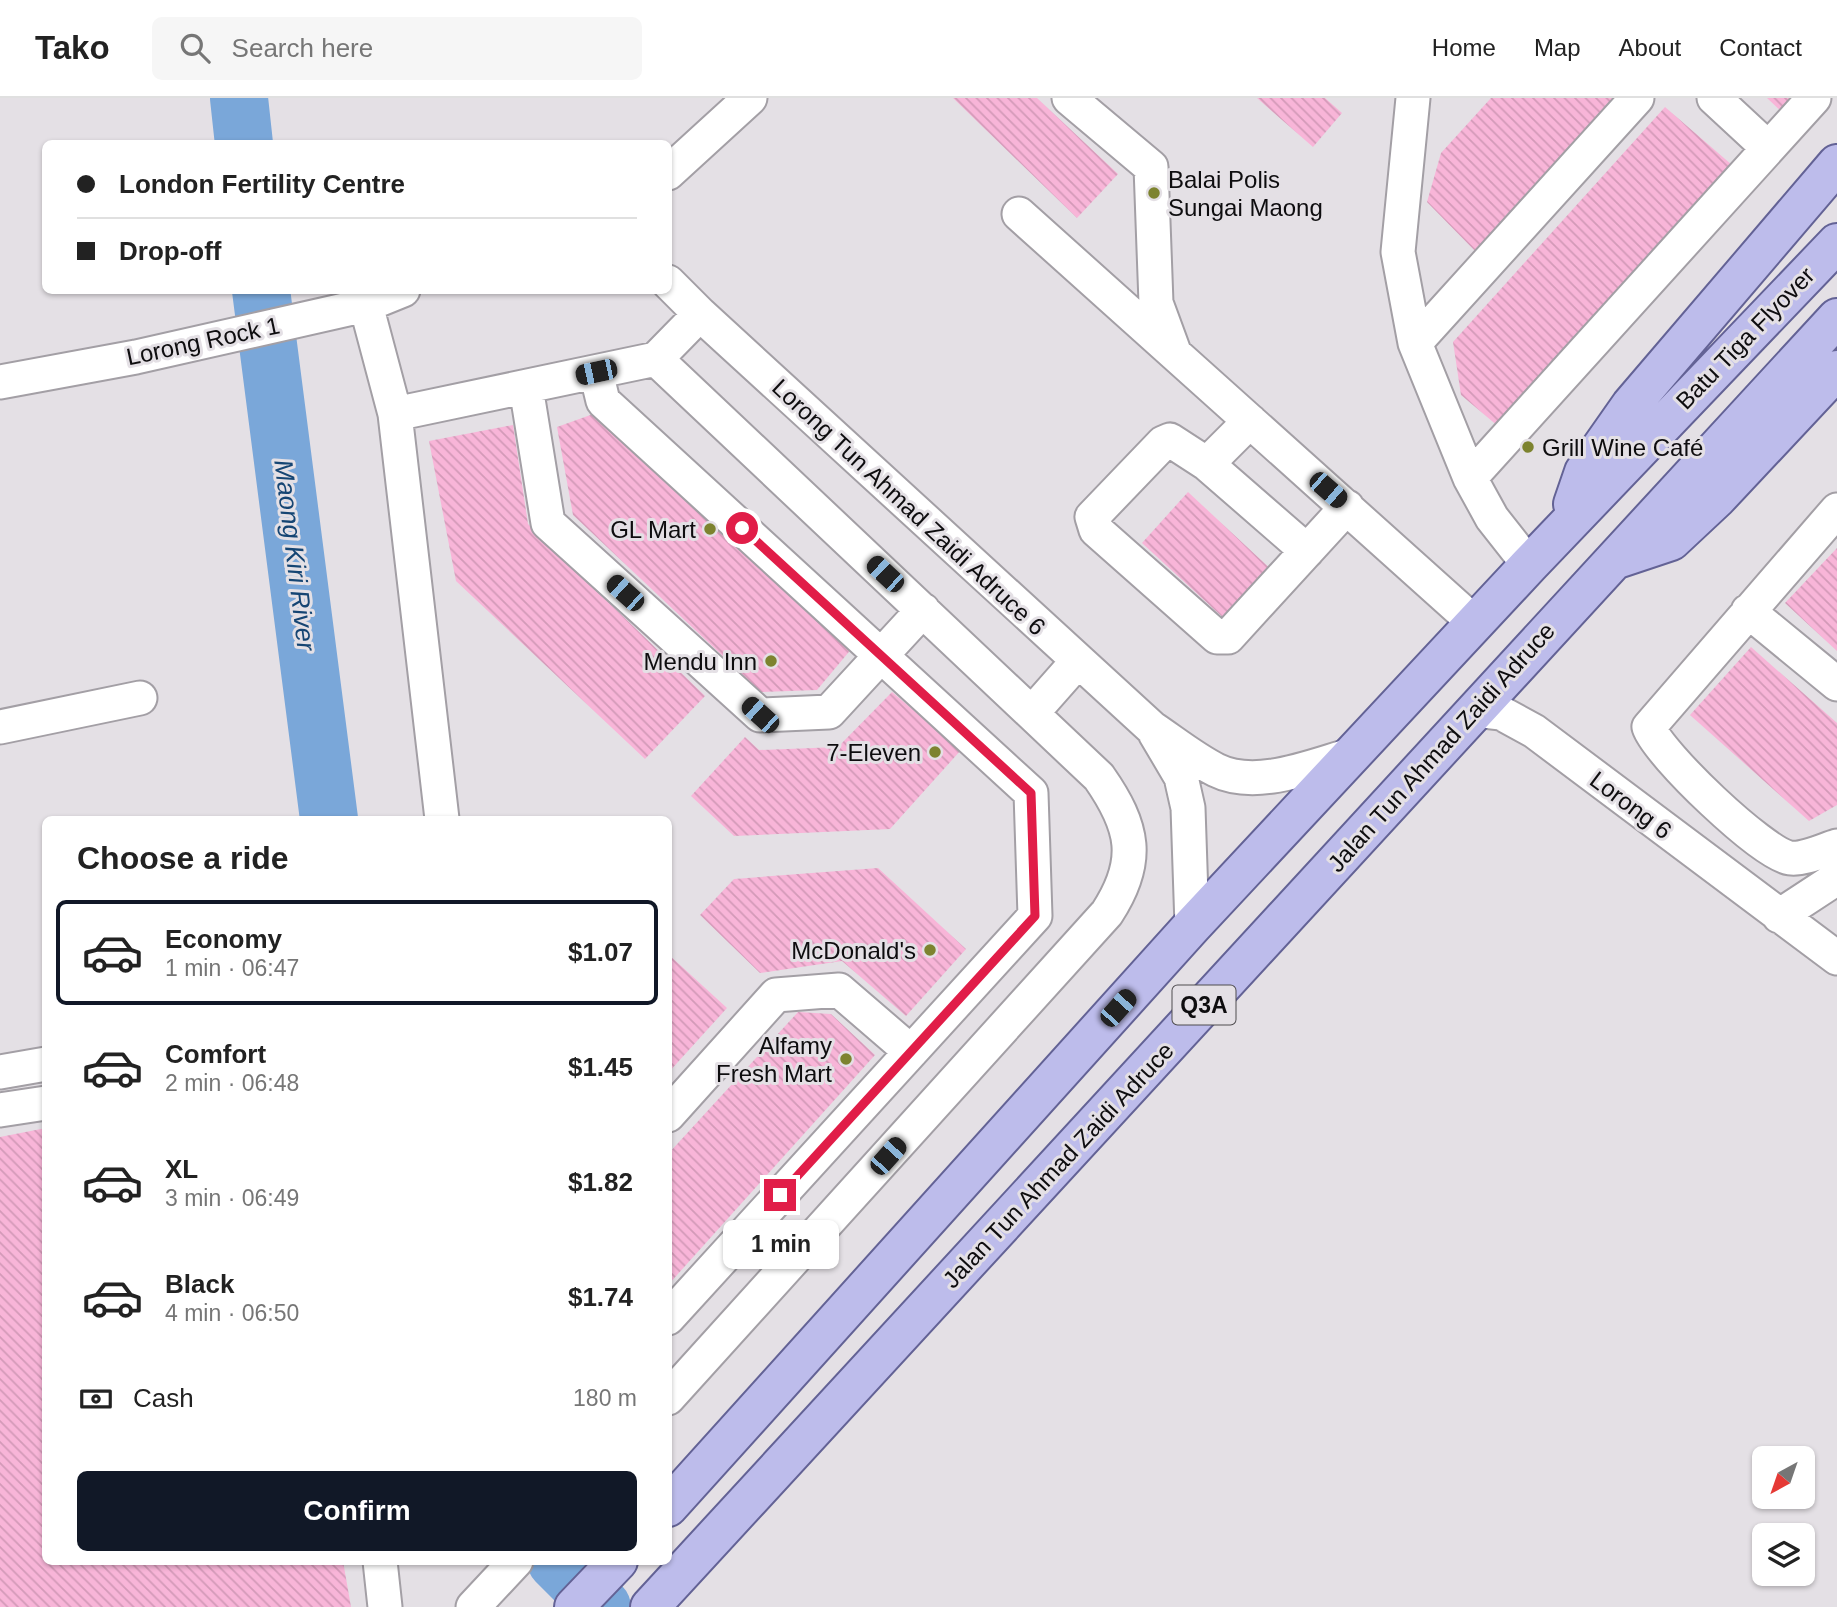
<!DOCTYPE html>
<html lang="en">
<head>
<meta charset="utf-8">
<style>
  :root { --surface:#fff; --page:#f6f6f6; --text:#222; --muted:#767676; --line:#e0e0e0; --accent:#111827 }
  body { margin:0; font-family:Arial,sans-serif; background:var(--page); color:var(--text); height:100vh; display:flex; flex-direction:column; font-size:26px; white-space:nowrap }
  * { box-sizing:border-box; margin:0 }
  p { font-size:23px; color:var(--muted) }
  .icon { flex:none; width:38px; height:38px; fill:none; stroke:currentColor; stroke-width:2; stroke-linecap:round; stroke-linejoin:round }
  .map { position:relative; flex:1; overflow:hidden }
  .drawer { position:absolute; left:42px; top:718px; width:630px; height:749px; display:flex; flex-direction:column; background:var(--surface); border-radius:10px; box-shadow:0 2px 5px #0004 }
  .drawer>* { flex:none }
  .guide { position:absolute; left:42px; top:42px; width:630px; height:154px; border-radius:10px; box-shadow:0 2px 5px #0004; display:grid; align-content:center; height:154px; padding:0 35px; background:var(--surface) }
  .needle { width:46px; rotate:220deg }
  .tools { position:absolute; left:1752px; top:1348px; display:grid; gap:14px }
  .tools a { display:grid; place-items:center; width:63px; height:63px; border-radius:10px; background:var(--surface); box-shadow:0 2px 5px #0004; font-size:35px }
  .end { position:absolute; width:32px; height:32px; margin:-16px; border:9px solid #e11d48; background:#fff; box-shadow:0 0 0 4px #fff }
  .from { border-radius:50% }
  .bubble { position:absolute; height:49px; border-radius:10px; background:var(--surface); box-shadow:0 2px 5px #0004; font-size:23px; font-weight:700; line-height:49px; text-align:center }
  .car { position:absolute; width:21px; height:42px; margin:-21px -10px; border-radius:9px; box-shadow:0 0 5px 2px #0007; background:linear-gradient(#222 24%,#8ab4d8 0 40%,#222 0 76%,#8ab4d8 0 86%,#222 0) }
  .guide b { display:flex; align-items:center; gap:24px; height:66px; font-size:26px }
  .guide b+b { border-top:2px solid var(--line) }
  .guide i { width:18px; height:18px; background:var(--text) }
  ul { padding:0; list-style:none }
  li { display:flex; align-items:center; gap:21px; height:105px; margin:0 14px 10px; padding:0 21px; border:4px solid transparent; border-radius:10px }
  li div { flex:1 }
  li b { display:block; font-size:26px }
  li em { font-style:normal; font-weight:700 }
  li.on { border-color:var(--accent) }
  li>.icon { width:63px; height:63px; stroke-width:1.5 }
  h2 { padding:0 35px; font-size:32px; line-height:84px }
  .pay { display:flex; align-items:center; gap:18px; height:77px; padding:0 35px; font-size:26px }
  .pay p { margin-inline-start:auto }
  .button { display:flex; gap:14px; margin-top:auto; padding:14px 35px }
  .button a { flex:1; height:80px; border-radius:10px; background:var(--accent); color:#fff; font-size:28px; font-weight:700; line-height:80px; text-align:center }
  header { display:flex; align-items:center; gap:42px; box-sizing:border-box; height:98px; padding:0 35px; background:var(--surface); border-bottom:2px solid var(--line) }
  header strong { font-size:33px }
  nav { display:flex; gap:38px; margin-inline-start:auto; font-size:24px }
  .search { width:490px; height:63px; background:var(--page); display:flex; align-items:center; gap:18px; box-sizing:border-box; padding:0 24px; border-radius:10px; color:var(--muted); font-size:26px }
  .map>svg:first-child { display:block }
  .lines { fill:none; stroke-linecap:round; stroke-linejoin:round }
  .river { stroke:#7aa7d9; stroke-width:58 }
  .building { fill:url(#building-back-hatch) }
  .minor-casing { stroke:#a39fa5; stroke-width:37 }
  .major-casing { stroke:#636295; stroke-width:42 }
  .minor { stroke:#fff; stroke-width:33 }
  .major { stroke:#bdbceb; stroke-width:38 }
  .route { stroke:#e11d48; stroke-width:9 }
  .poi-dot { fill:#7d832f; stroke:#e4e0e5; stroke-width:2.5 }
  .labels { text-anchor:middle; dominant-baseline:central; stroke-width:6; stroke-linejoin:round; paint-order:stroke }
  .shield { fill:#e4e0e5; stroke:#4e4c4f; stroke-width:2 }
  .shield-label { font-size:23px; font-weight:bold; fill:#0e0d0f }
  .poi-label { font-size:24px; fill:#0e0d0f; stroke:#e4e0e5; text-anchor:end }
  .street-label { font-size:24px; fill:#0e0d0f; stroke:#e4e0e5 }
  .water-label { font-size:26px; font-style:italic; fill:#154573; stroke:#e4e0e5 }
</style>
</head>
<body>
<header>
<strong>Tako</strong>
<div class="search"><svg class="icon" aria-label="search" viewBox="0 0 24 24"><circle cx="10" cy="10" r="6"/><path d="M15 15l6 6"/></svg>Search here</div>
<nav><a>Home</a><a>Map</a><a>About</a><a>Contact</a></nav>
</header>
<div class="map">
<svg width="1837" height="1509" viewBox="0 0 1837 1509">
  <defs>
    <pattern id="building-back-hatch" width="6" height="6" patternUnits="userSpaceOnUse" patternTransform="scale(1.75)"><rect width="6" height="6" fill="#f8b5d8"/><path d="M-1 5l2 2M0 0l6 6M5-1l2 2" fill="none" stroke="#d39ab8"/></pattern>
  </defs>
  <rect width="100%" height="100%" fill="#e4e0e5"/>
  <g class="lines">
    <path class="river" d="M239 0 244 46
      M261 192 329 721
      M556 1463 602 1509"/>
  </g>
  <path class="building" d="M953 0H1037L1118 76 1077 120Z
    M1257 0H1325L1342 15 1313 49Z
    M1491 0H1620L1480 158 1427 104 1441 55Z
    M1767 0H1795L1782 14Z
    M1665 9 1732 67 1499 329 1461 297 1453 244Z
    M596 315 853 549 817 592 761 594 573 417 557 329Z
    M513 327 528 426 705 598 645 661 456 483 429 343Z
    M1188 394 1275 475 1229 525 1142 445Z
    M1837 450V553L1785 505Z
    M1751 549 1837 625V707L1809 723 1690 617Z
    M892 594 961 652 890 731 734 738 691 698 745 639 759 652 838 649Z
    M878 770 966 851 906 918 842 863 760 875 700 817 734 781Z
    M668 856 727 910 668 975Z
    M798 914 831 916 875 957 668 1187V1056Z
    M46 1030V1463H343L351 1509H0V1039Z"/>
  <g class="lines">
    <defs>
      <path id="minor" d="M1069 0 1151 69 1156 205 1174 254
        M1413 0 1398 154 1415 245 1470 380 1492 420 1529 467
        M1714 0 1768 50
        M668 75 750 0
        M1019 116 1476 526
        M668 184 700 216 1152 630C1173 644 1194 661 1216 672 1256 692 1312 668 1351 657
        M366 207 395 316 442 721
        M1415 245 1637 0
        M656 261 700 216
        M596 274 603 303 1031 695 1035 818 668 1220
        M0 284 136 259 366 207 403 192
        M526 289 548 425 760 617 829 614 923 512
        M395 316 656 261 1099 679C1134 729 1141 763 1107 815L668 1300
        M1207 366 1250 323
        M1470 380 1814 0
        M1837 412 1649 629C1658 656 1763 756 1790 760 1803 762 1824 752 1837 748
        M1307 453 1207 366 1170 342 1163 345 1092 419 1096 432 1217 539H1228L1347 409
        M1748 513 1837 586
        M1475 612 1501 615 1534 633 1837 860
        M1032 615 1077 564
        M0 629 140 600
        M1155 635 1181 679 1188 710 1192 828
        M1779 818 1837 780
        M0 974 46 966
        M0 1012 46 1005
        M668 1017 776 897 839 892 911 954
        M380 1463 385 1509
        M473 1509 516 1463"/>
      <path id="major" d="M1573 406 1584 374 1631 307 1837 66
        M1614 462 1671 443 1717 400 1837 272
        M668 1409 1192 828 1529 467 1837 145
        M574 1509 618 1463
        M650 1509 1837 220"/>
    </defs>
    <use href="#minor" class="minor-casing"/>
    <use href="#major" class="major-casing"/>
    <use href="#minor" class="minor"/>
    <use href="#major" class="major"/>
  </g>
  <g class="lines">
    <path class="route" d="M742 430 1031 695 1035 818 780 1097"/>
  </g>
  <g class="poi-dot">
    <circle cx="1154" cy="95" r="7"/>
    <circle cx="1528" cy="349" r="7"/>
    <circle cx="710" cy="431" r="7"/>
    <circle cx="771" cy="563" r="7"/>
    <circle cx="935" cy="654" r="7"/>
    <circle cx="930" cy="852" r="7"/>
    <circle cx="846" cy="961" r="7"/>
  </g>
  <g class="labels">
    <rect class="shield" x="1172.5" y="887.5" width="63" height="39" rx="5"/>
    <g class="shield-label">
      <text x="1204" y="907">Q3A</text>
    </g>
    <g class="poi-label">
      <text x="1168" y="81" text-anchor="start">Balai Polis<tspan x="1168" dy="28">Sungai Maong</tspan></text>
      <text x="1542" y="349" text-anchor="start">Grill Wine Café</text>
      <text x="696" y="431">GL Mart</text>
      <text x="757" y="563">Mendu Inn</text>
      <text x="921" y="654">7-Eleven</text>
      <text x="916" y="852">McDonald's</text>
      <text x="832" y="947">Alfamy<tspan x="832" dy="28">Fresh Mart</tspan></text>
    </g>
    <g class="street-label">
      <text transform="translate(1745 240) rotate(-46)">Batu Tiga Flyover</text>
      <text transform="translate(203 243) rotate(-12)">Lorong Rock 1</text>
      <text transform="translate(909 409) rotate(43)">Lorong Tun Ahmad Zaidi Adruce 6</text>
      <text transform="translate(1441 649) rotate(-48)">Jalan Tun Ahmad Zaidi Adruce</text>
      <text transform="translate(1631 707) rotate(37)">Lorong 6</text>
      <text transform="translate(1058 1067) rotate(-47)">Jalan Tun Ahmad Zaidi Adruce</text>
    </g>
    <g class="water-label">
      <text transform="translate(295 457) rotate(83)">Maong Kiri River</text>
    </g>
  </g>
</svg>
<div class="tools">
<a><svg class="needle" viewBox="-14 -14 28 28"><path d="M0-13l5 13h-10z" fill="#e53935"/><path d="M0 13l5-13h-10z" fill="#767676"/></svg></a>
<a><svg class="icon" aria-label="layers" viewBox="0 0 24 24"><path d="M12 4l9 5-9 5-9-5zM3 14l9 5 9-5"/></svg></a>
</div>
<i class="end from" style="left:742px;top:430px"></i>
<i class="end" style="left:780px;top:1097px"></i>
<div class="bubble" style="left:723px;top:1122px;width:116px">1 min</div>
<i class="car" style="left:596px;top:274px;rotate:258deg"></i>
<i class="car" style="left:1328px;top:392px;rotate:131deg"></i>
<i class="car" style="left:885px;top:476px;rotate:313deg"></i>
<i class="car" style="left:625px;top:495px;rotate:312deg"></i>
<i class="car" style="left:760px;top:617px;rotate:312deg"></i>
<i class="car" style="left:1118px;top:910px;rotate:42deg"></i>
<i class="car" style="left:888px;top:1058px;rotate:42deg"></i>
<div class="guide">
<b><i class="from"></i>London Fertility Centre</b>
<b><i></i>Drop-off</b>
</div>
<section class="drawer">
<h2>Choose a ride</h2>
<ul>
<li class="on"><svg class="icon" aria-label="car" viewBox="0 0 24 24"><path d="M5 17H2v-5l4-1 3-4h7l3 4 3 1v5h-3M9 17h6M6 11h13"/><circle cx="7" cy="17" r="2"/><circle cx="17" cy="17" r="2"/></svg><div><b>Economy</b><p>1 min · 06:47</p></div><em>$1.07</em></li>
<li><svg class="icon" aria-label="car" viewBox="0 0 24 24"><path d="M5 17H2v-5l4-1 3-4h7l3 4 3 1v5h-3M9 17h6M6 11h13"/><circle cx="7" cy="17" r="2"/><circle cx="17" cy="17" r="2"/></svg><div><b>Comfort</b><p>2 min · 06:48</p></div><em>$1.45</em></li>
<li><svg class="icon" aria-label="car" viewBox="0 0 24 24"><path d="M5 17H2v-5l4-1 3-4h7l3 4 3 1v5h-3M9 17h6M6 11h13"/><circle cx="7" cy="17" r="2"/><circle cx="17" cy="17" r="2"/></svg><div><b>XL</b><p>3 min · 06:49</p></div><em>$1.82</em></li>
<li><svg class="icon" aria-label="car" viewBox="0 0 24 24"><path d="M5 17H2v-5l4-1 3-4h7l3 4 3 1v5h-3M9 17h6M6 11h13"/><circle cx="7" cy="17" r="2"/><circle cx="17" cy="17" r="2"/></svg><div><b>Black</b><p>4 min · 06:50</p></div><em>$1.74</em></li>
</ul>
<div class="pay"><svg class="icon" aria-label="cash" viewBox="0 0 24 24"><path d="M3 7h18v10H3z"/><circle cx="12" cy="12" r="2"/></svg>Cash<p>180 m</p></div>
<div class="button"><a>Confirm</a></div>
</section>
</div>
</body>
</html>
